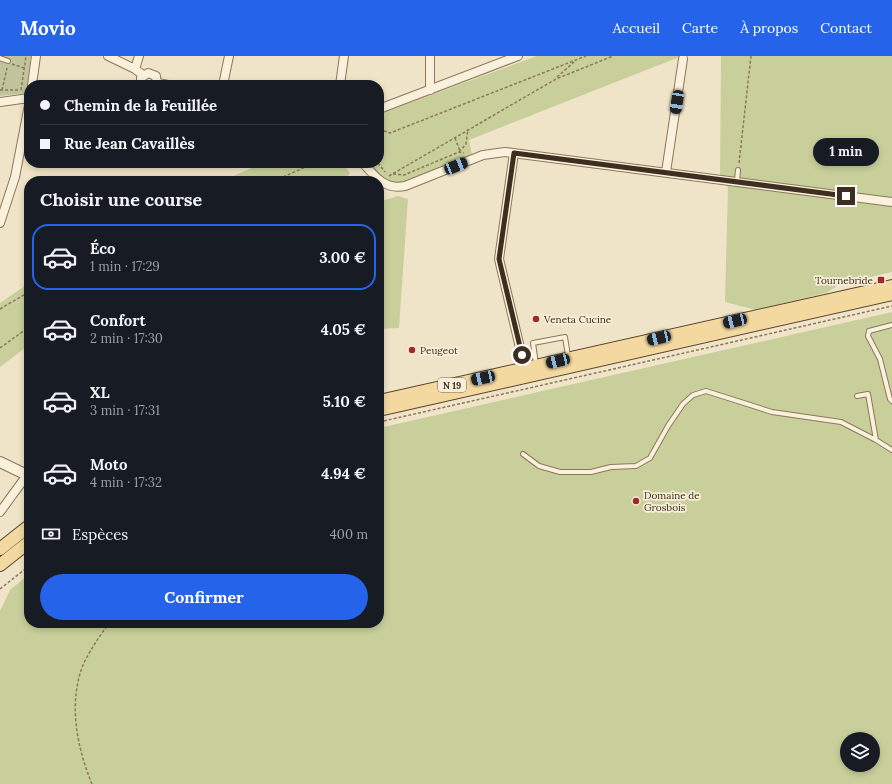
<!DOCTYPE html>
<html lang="fr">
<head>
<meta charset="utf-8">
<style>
  :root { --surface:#171b24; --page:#20242c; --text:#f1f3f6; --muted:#9ea1a6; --line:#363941; --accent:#2563eb }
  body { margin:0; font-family:Lora,serif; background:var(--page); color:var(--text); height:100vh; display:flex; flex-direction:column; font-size:15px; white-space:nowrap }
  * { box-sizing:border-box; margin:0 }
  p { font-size:13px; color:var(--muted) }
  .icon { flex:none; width:22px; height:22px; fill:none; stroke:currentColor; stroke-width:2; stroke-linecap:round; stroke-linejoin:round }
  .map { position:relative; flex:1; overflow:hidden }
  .side { position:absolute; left:24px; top:120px; width:360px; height:452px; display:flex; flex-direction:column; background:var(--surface); border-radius:16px; box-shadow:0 2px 6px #0003 }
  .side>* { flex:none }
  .hud { position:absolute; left:24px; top:24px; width:360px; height:88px; border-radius:16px; box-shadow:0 2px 6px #0003; display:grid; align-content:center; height:88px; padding:0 16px; background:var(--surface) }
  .fabs { position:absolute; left:840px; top:676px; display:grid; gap:8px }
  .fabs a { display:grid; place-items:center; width:40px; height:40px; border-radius:50%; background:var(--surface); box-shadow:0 2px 6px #0003; font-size:20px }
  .end { position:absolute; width:18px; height:18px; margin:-9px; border:5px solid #3d2e20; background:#fff; box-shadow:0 0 0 2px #fff }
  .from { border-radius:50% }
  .bubble { position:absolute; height:28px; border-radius:14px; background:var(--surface); box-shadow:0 2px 6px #0003; font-size:13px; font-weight:700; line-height:28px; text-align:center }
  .car { position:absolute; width:12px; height:24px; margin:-12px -6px; border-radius:5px; box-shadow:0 0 3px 1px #0007; background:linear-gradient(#222 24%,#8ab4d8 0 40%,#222 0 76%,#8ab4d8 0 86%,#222 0) }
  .hud b { display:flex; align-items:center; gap:14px; height:38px; font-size:15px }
  .hud b+b { border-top:1px solid var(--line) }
  .hud i { width:10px; height:10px; background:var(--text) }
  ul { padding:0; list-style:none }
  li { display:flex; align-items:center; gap:12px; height:66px; margin:0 8px 6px; padding:0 8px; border:2px solid transparent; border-radius:16px }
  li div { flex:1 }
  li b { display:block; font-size:15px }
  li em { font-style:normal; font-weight:700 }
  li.on { border-color:var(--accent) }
  li>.icon { width:36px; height:36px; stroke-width:1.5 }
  h2 { padding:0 16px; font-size:18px; line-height:48px }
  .pay { display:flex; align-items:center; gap:10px; height:44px; padding:0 16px; font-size:15px }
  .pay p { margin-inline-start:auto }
  .button { display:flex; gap:8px; margin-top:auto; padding:8px 16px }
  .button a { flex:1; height:46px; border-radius:24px; background:var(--accent); color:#fff; font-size:16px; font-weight:700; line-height:46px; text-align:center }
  header { display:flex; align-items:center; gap:24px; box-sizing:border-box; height:56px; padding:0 20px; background:var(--accent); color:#fff }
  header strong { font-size:19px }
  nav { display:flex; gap:22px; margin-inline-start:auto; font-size:14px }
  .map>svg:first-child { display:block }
  .green { fill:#c9cf9b; fill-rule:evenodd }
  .cemetery { fill:#bfc49a }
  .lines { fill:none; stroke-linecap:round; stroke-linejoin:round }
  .service-casing { stroke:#8d765c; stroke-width:6 }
  .minor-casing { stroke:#8d765c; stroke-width:10 }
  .tertiary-casing { stroke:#8d765c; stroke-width:12 }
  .primary-casing { stroke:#5b4430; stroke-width:14 }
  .path { stroke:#8d765c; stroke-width:1.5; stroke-dasharray:3 2; stroke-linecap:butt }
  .service { stroke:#faf1dc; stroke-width:4 }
  .minor { stroke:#faf1dc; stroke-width:8 }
  .tertiary { stroke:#faf1dc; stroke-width:10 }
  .primary { stroke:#f3d9a0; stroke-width:12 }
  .route { stroke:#3d2e20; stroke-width:5 }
  .poi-dot { fill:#9e2a2b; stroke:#f7eed8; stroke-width:1.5 }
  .labels { text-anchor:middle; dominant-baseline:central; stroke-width:3.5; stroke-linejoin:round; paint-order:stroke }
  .shield { fill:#f7eed8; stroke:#756857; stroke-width:1 }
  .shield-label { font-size:9px; font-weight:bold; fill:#3d2e20 }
  .poi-label { font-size:10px; fill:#3d2e20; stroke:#f7eed8; text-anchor:start }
</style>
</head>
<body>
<header>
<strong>Movio</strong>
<nav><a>Accueil</a><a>Carte</a><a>À propos</a><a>Contact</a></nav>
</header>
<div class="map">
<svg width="892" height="728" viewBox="0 0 892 728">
  <rect width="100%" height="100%" fill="#f0e4c8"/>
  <path class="green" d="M537 0H682L469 84 472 99C454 106 402 134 386 125 379 121 373 113 368 107H379V58Z
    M721 0H892V216L840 228 826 237 756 254 725 246 728 131 720 123Z
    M263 107H342L350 117 344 125H222Z
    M398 140 408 143 399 272 379 273V146Z
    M29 227V289L0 311V247Z
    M892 256V728H0V555L10 534 29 518V567H379V372ZM847 683H873V709H847Z"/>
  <path class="cemetery" d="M0 0H31L26 37 0 40Z"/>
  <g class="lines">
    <defs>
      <path id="service" d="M0 2 8 5
        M737 125 738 114
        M892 269 869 275 868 280 880 303 890 343 892 345
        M536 308 533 287 565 281 568 300
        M857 340 868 338 876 384 892 394
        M523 398 539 410 560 416H591L611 411 636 410 650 402 668 370 683 348 693 339 706 335 772 356 841 366 876 384"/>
      <path id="minor" d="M108 0 135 13 143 19
        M135 13 139 0
        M158 27 168 29
        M32 29 36 0
        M141 29V22L148 17 156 20 157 29
        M223 29 229 0
        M340 29 344 0
        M430 34V0
        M0 46 29 42
        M379 53 518 0
        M514 97 499 203 525 313
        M363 107C375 121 385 134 405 130L483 99 505 96 892 146
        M666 116 683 3
        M0 167 15 121 29 49
        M0 456 27 419"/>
      <path id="tertiary" d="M0 406 29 420"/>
      <path id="primary" d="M379 345 892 230
        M379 354 892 238
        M0 493 29 470
        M0 509 29 486"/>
    </defs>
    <use href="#service" class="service-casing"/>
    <use href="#minor" class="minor-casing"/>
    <use href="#tertiary" class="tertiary-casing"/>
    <use href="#primary" class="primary-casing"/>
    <path class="path" d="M12 8 24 12
      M557 21 574 6
      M0 34H20
      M2 34 7 12
      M21 34 26 0
      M379 73 390 77 586 0
      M455 82 460 95
      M459 96 466 88 468 73
      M378 107 385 116
      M739 107 751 0
      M393 118 404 119 459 96 464 97
      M389 120 556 23 613 0
      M274 125 310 109V107
      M354 125 366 124
      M0 253 29 236
      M0 292 29 271
      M379 366 892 250
      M0 533 29 510
      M92 728C77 692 68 647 83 609 90 594 99 581 109 567"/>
    <use href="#service" class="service"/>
    <use href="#minor" class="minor"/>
    <use href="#tertiary" class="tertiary"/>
    <use href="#primary" class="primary"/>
  </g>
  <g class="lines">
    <path class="route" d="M522 299 499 203 514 97 846 140"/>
  </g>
  <g class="poi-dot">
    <rect x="877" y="220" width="8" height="8" rx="2"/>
    <circle cx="536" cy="263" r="4"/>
    <circle cx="412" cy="294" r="4"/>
    <circle cx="636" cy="445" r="4"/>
  </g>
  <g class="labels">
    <rect class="shield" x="438" y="322" width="28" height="14" rx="3"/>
    <g class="shield-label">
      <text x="452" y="329">N 19</text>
    </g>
    <g class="poi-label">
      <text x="873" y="224" text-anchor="end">Tournebride</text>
      <text x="544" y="263">Veneta Cucine</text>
      <text x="420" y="294">Peugeot</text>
      <text x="644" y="439">Domaine de<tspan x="644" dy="12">Grosbois</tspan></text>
    </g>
  </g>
</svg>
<div class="fabs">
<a><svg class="icon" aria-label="layers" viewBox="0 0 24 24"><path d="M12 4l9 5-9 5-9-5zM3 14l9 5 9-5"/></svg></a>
</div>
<i class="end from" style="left:522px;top:299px"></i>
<i class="end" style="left:846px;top:140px"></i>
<div class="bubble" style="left:813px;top:82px;width:66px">1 min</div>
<i class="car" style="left:677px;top:46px;rotate:189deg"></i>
<i class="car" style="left:456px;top:110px;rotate:68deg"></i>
<i class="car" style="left:735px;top:265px;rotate:257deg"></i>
<i class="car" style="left:659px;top:282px;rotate:257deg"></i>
<i class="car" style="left:558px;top:305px;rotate:257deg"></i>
<i class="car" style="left:483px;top:322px;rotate:258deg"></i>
<div class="hud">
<b><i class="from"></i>Chemin de la Feuillée</b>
<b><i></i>Rue Jean Cavaillès</b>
</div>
<section class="side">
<h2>Choisir une course</h2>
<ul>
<li class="on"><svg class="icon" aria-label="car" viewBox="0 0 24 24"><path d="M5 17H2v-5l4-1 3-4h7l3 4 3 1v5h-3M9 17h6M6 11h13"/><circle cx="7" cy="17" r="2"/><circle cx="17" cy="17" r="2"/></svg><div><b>Éco</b><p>1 min · 17:29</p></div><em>3.00 €</em></li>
<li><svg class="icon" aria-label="car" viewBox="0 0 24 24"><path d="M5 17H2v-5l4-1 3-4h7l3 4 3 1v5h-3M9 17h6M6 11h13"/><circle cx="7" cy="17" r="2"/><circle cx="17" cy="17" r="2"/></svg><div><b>Confort</b><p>2 min · 17:30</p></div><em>4.05 €</em></li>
<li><svg class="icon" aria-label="car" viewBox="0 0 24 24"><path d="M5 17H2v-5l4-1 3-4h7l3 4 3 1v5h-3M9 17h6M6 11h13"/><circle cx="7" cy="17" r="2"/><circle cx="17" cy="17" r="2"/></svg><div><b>XL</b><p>3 min · 17:31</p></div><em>5.10 €</em></li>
<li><svg class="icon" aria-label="car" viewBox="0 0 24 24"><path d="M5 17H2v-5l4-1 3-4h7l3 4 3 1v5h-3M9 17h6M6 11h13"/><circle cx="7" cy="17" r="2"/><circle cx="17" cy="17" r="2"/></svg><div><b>Moto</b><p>4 min · 17:32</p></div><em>4.94 €</em></li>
</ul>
<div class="pay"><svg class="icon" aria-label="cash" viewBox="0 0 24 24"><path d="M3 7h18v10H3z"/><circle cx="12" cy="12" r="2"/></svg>Espèces<p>400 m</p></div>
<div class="button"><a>Confirmer</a></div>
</section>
</div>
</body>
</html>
